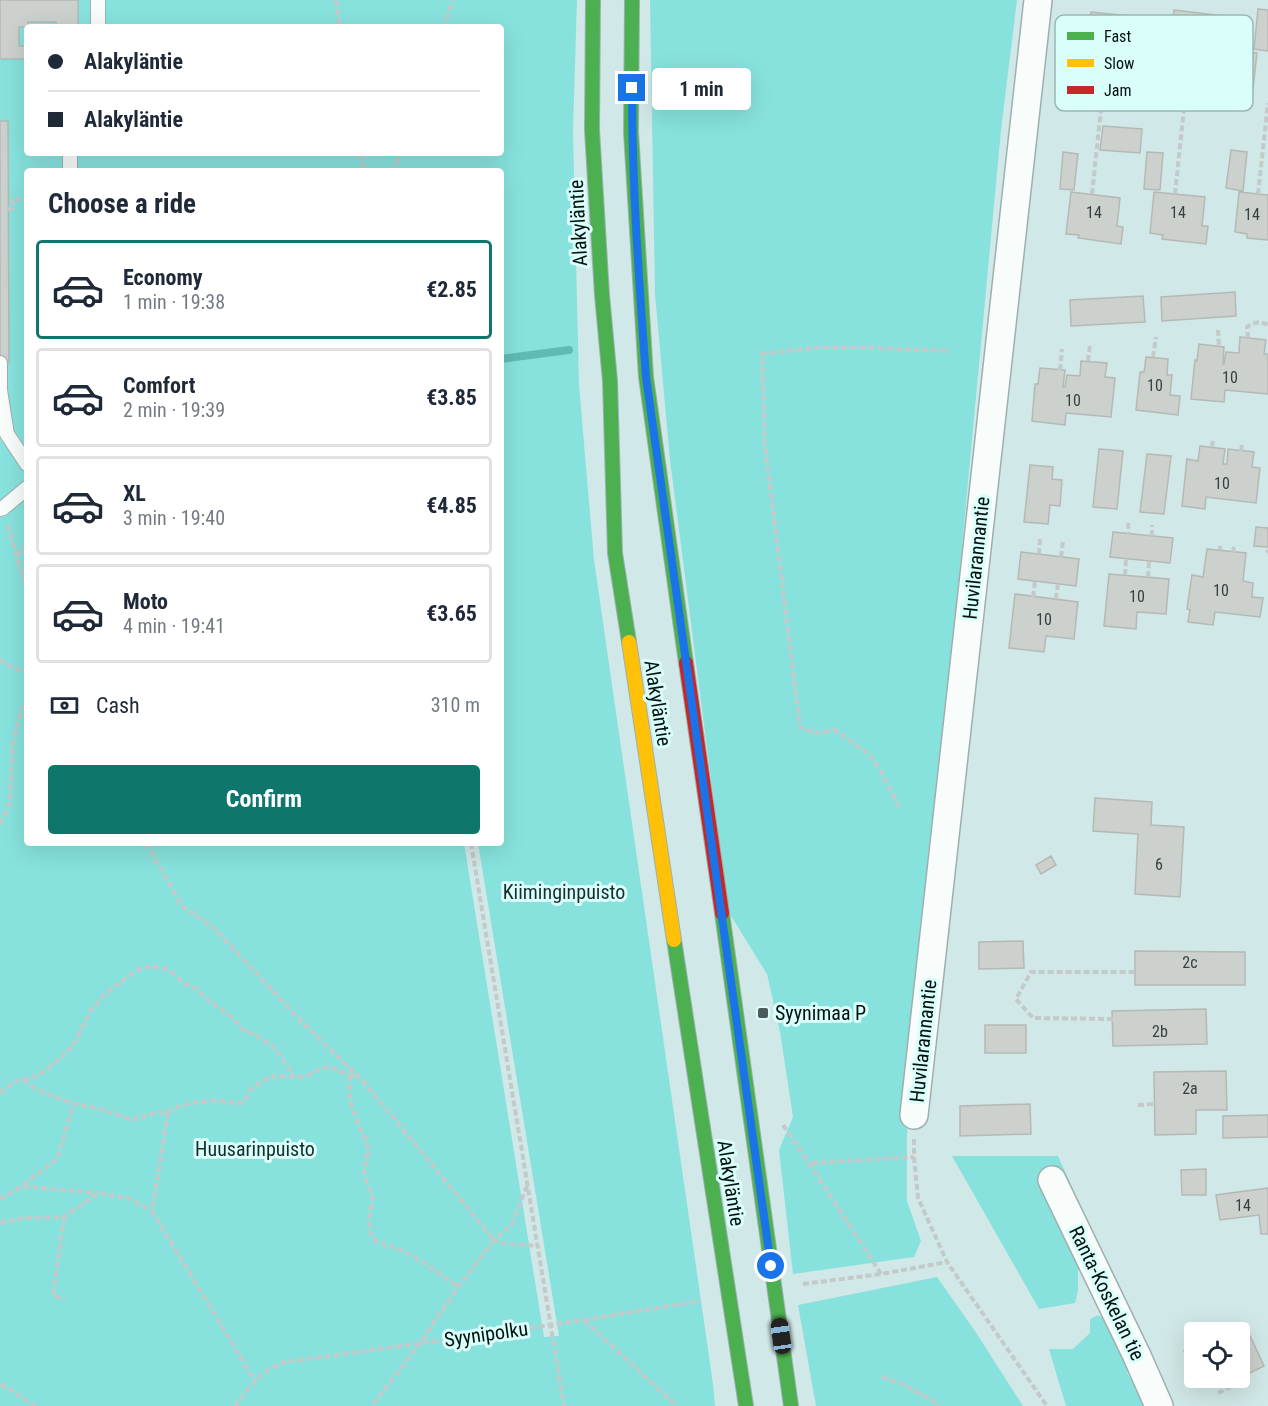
<!DOCTYPE html>
<html lang="en">
<head>
<meta charset="utf-8">
<style>
  :root { --surface:#fff; --page:#f2f2f3; --text:#1f2937; --muted:#747a83; --line:#e0e1e3; --accent:#0f766e }
  body { margin:0; font-family:"Roboto Condensed",sans-serif; background:var(--page); color:var(--text); height:100vh; display:flex; flex-direction:column; font-size:22px; white-space:nowrap }
  * { box-sizing:border-box; margin:0 }
  p { font-size:20px; color:var(--muted) }
  .icon { flex:none; width:33px; height:33px; fill:none; stroke:currentColor; stroke-width:2; stroke-linecap:round; stroke-linejoin:round }
  .map { position:relative; flex:1; overflow:hidden }
  .side { position:absolute; left:24px; top:168px; width:480px; height:678px; display:flex; flex-direction:column; background:var(--surface); border-radius:6px; box-shadow:0 6px 24px #0002 }
  .side>* { flex:none }
  .guide { position:absolute; left:24px; top:24px; width:480px; height:132px; border-radius:6px; box-shadow:0 6px 24px #0002; display:grid; align-content:center; height:132px; padding:0 24px; background:var(--surface) }
  .fabs { position:absolute; left:1184px; top:1322px; display:grid; gap:12px }
  .fabs a { display:grid; place-items:center; width:66px; height:66px; border-radius:6px; background:var(--surface); box-shadow:0 6px 24px #0002; font-size:30px }
  .end { position:absolute; width:27px; height:27px; margin:-14px; border:8px solid #1a73e8; background:#fff; box-shadow:0 0 0 3px #fff }
  .from { border-radius:50% }
  .bubble { position:absolute; height:42px; border-radius:6px; background:var(--surface); box-shadow:0 6px 24px #0002; font-size:20px; font-weight:700; line-height:42px; text-align:center }
  .car { position:absolute; width:18px; height:36px; margin:-18px -9px; border-radius:8px; box-shadow:0 0 4px 2px #0007; background:linear-gradient(#222 24%,#8ab4d8 0 40%,#222 0 76%,#8ab4d8 0 86%,#222 0) }
  .guide b { display:flex; align-items:center; gap:21px; height:57px; font-size:22px }
  .guide b+b { border-top:2px solid var(--line) }
  .guide i { width:15px; height:15px; background:var(--text) }
  ul { padding:0; list-style:none }
  li { display:flex; align-items:center; gap:18px; height:99px; margin:0 12px 9px; padding:0 12px; border:3px solid var(--line); border-radius:6px }
  li div { flex:1 }
  li b { display:block; font-size:22px }
  li em { font-style:normal; font-weight:700 }
  li.current { border-color:var(--accent) }
  li>.icon { width:54px; height:54px; stroke-width:1.5 }
  h2 { padding:0 24px; font-size:27px; line-height:72px }
  .pay { display:flex; align-items:center; gap:15px; height:66px; padding:0 24px; font-size:22px }
  .pay p { margin-inline-start:auto }
  .primary-button { display:flex; gap:12px; margin-top:auto; padding:12px 24px }
  .primary-button a { flex:1; height:69px; border-radius:6px; background:var(--accent); color:#fff; font-size:24px; font-weight:700; line-height:69px; text-align:center }
  .map>svg:first-child { display:block }
  .green { fill:#87e2dd; fill-rule:evenodd }
  .lines { fill:none; stroke-linecap:round; stroke-linejoin:round }
  .stream { stroke:#60bbb5; stroke-width:8 }
  .building { fill:#cdd1cd; stroke:#b4b9b5; stroke-width:1.5 }
  .lane-casing { stroke:#9db0af; stroke-width:16 }
  .street-casing { stroke:#9db0af; stroke-width:30 }
  .fast-casing { stroke:#9db0af; stroke-width:16 }
  .slow-casing { stroke:#9db0af; stroke-width:16 }
  .jam-casing { stroke:#9db0af; stroke-width:16 }
  .path { stroke:#c3cac9; stroke-width:4; stroke-dasharray:6 3; stroke-linecap:butt }
  .lane { stroke:#f8fcfb; stroke-width:14 }
  .street { stroke:#f8fcfb; stroke-width:27 }
  .fast { stroke:#4caf50; stroke-width:14 }
  .slow { stroke:#ffc107; stroke-width:14 }
  .jam { stroke:#c62828; stroke-width:14 }
  .route { stroke:#1a73e8; stroke-width:8 }
  .poi-dot { fill:#4a5c5b; stroke:#dafffb; stroke-width:2 }
  .labels { text-anchor:middle; dominant-baseline:central; stroke-width:6; stroke-linejoin:round; paint-order:stroke }
  .number-label { font-size:16px; fill:#35413e }
  .street-label { font-size:20px; fill:#02110f; stroke:#dafffb }
  .park-label { font-size:20px; fill:#152e2c; stroke:#dafffb }
  .poi-label { font-size:20px; fill:#02110f; stroke:#dafffb; text-anchor:start }
  .key { fill:#dafffb; stroke:#99b8b4; stroke-width:1.5 }
  .key-label { font-size:16px; fill:#02110f }
</style>
</head>
<body>
<div class="map">
<svg width="1268" height="1406" viewBox="0 0 1268 1406">
  <rect width="100%" height="100%" fill="#d0e8e7"/>
  <path class="green" d="M0 0H577L573 131 579 385 594 560 713 1384 715 1406H0ZM27 27H501V153H27ZM27 171H501V843H478L559 1336 544 1337 464 843H27Z
    M650 0H1017L1001 130 907 1134V1201L921 1241 914 1257 793 1274 779 1150 793 1117 780 1032 767 974 728 911 670 460 655 294Z
    M952 1156H1058L1100 1250 1078 1267V1290L1075 1303 1039 1309Z
    M937 1277 975 1331 1023 1406H816L798 1305Z
    M1098 1315 1111 1322 1120 1340 1128 1375 1151 1399 1153 1406H1066L1049 1349H1073L1090 1333V1319Z"/>
  <g class="lines">
    <path class="stream" d="M501 359 569 350"/>
  </g>
  <path class="building" d="M0 0H78V27H56V22H28V27H19V46H25V59H0Z
    M1258 9 1268 10V51L1254 49Z
    M1174 10 1224 16 1222 41 1228 42 1227 56 1170 50Z
    M1091 12 1140 17 1138 41 1144 42 1143 57 1087 51Z
    M1242 51 1257 53 1253 89 1238 88Z
    M0 121H8L9 363H0Z
    M1103 126 1142 129 1140 153 1100 150Z
    M1231 150 1247 152 1243 191 1226 188Z
    M1063 152 1078 154 1074 190 1060 189Z
    M1147 152 1163 153 1160 190 1144 189Z
    M1071 192 1120 198 1117 226 1123 227 1121 244 1078 238 1079 235 1066 234Z
    M1154 192 1205 197 1202 226H1208L1206 244 1162 239 1163 235 1150 233Z
    M1239 192 1268 195V240L1247 238V234L1235 232Z
    M1235 292 1236 316 1162 321 1161 297Z
    M1143 296 1145 322 1071 326 1070 300Z
    M1240 337 1266 340 1264 354H1268V394L1225 390 1224 402 1191 399 1195 360 1197 361 1199 344 1224 347 1223 364H1224L1226 352 1239 353Z
    M1146 357 1168 359 1167 375H1172L1170 395 1180 396 1178 415 1136 410 1140 372H1144Z
    M1081 361 1107 363 1105 377 1115 378 1111 417 1066 413 1065 425 1032 421 1035 384H1038L1040 368 1065 370 1063 387H1065L1067 375 1080 376Z
    M1200 446 1225 449 1223 464H1227L1228 449 1254 452 1252 467 1260 468 1256 503 1206 497 1205 509 1182 506 1187 459 1198 461Z
    M1099 449 1123 451 1117 509 1093 507Z
    M1147 454 1171 456 1164 514 1140 512Z
    M1030 465 1053 467 1052 479 1062 480 1060 506 1050 505 1048 524 1024 522Z
    M1256 527 1268 528V547L1254 546Z
    M1113 532 1173 538 1170 563 1110 557Z
    M1207 549 1246 553 1243 581 1253 583 1252 597 1263 598 1260 617 1215 612 1213 625 1188 622 1190 610 1187 609 1192 575 1203 577Z
    M1021 552 1079 559 1076 586 1018 579Z
    M1109 574 1169 579 1166 614 1137 612 1136 629 1104 626Z
    M1015 594 1078 602 1074 639 1046 636 1044 652 1009 648Z
    M1095 798 1152 802 1151 825 1184 827 1180 897 1135 894 1138 834 1093 831Z
    M1051 856 1056 865 1041 874 1036 865Z
    M1023 941 1024 968 979 969V942Z
    M1135 951 1245 952V985H1135Z
    M1206 1009 1207 1044 1113 1046 1112 1011Z
    M985 1025H1026V1053H985Z
    M1226 1071 1227 1110H1196V1134L1155 1135 1154 1072Z
    M1030 1104 1031 1134 960 1136V1106Z
    M1268 1115V1137L1223 1138V1116Z
    M1206 1169V1195H1182L1181 1170Z
    M1268 1188V1234H1261L1259 1215 1220 1220 1216 1195Z
    M1246 1327 1264 1366 1238 1379 1237 1377H1239V1332H1236Z
    M1194 1346V1373L1184 1351Z"/>
  <g class="lines">
    <defs>
      <path id="lane" d="M98 27V0
        M70 171V153
        M0 363V390L7 434 27 464
        M0 509 3 508 27 488"/>
      <path id="street" d="M914 1115 1038 0
        M1052 1180 1137 1356 1159 1406"/>
      <path id="fast" d="M593 0 592 130 602 295 610 381 615 553 629 642
        M632 0 631 132 646 377 686 663
        M722 913 791 1406
        M674 940 746 1406"/>
      <path id="slow" d="M629 642 674 940"/>
      <path id="jam" d="M686 663 722 913"/>
    </defs>
    <use href="#lane" class="lane-casing"/>
    <use href="#street" class="street-casing"/>
    <use href="#fast" class="fast-casing"/>
    <use href="#slow" class="slow-casing"/>
    <use href="#jam" class="jam-casing"/>
    <path class="path" d="M336 0 340 27
      M444 27 453 0
      M361 153 364 171
      M394 171 400 153
      M1092 194 1107 53
      M1175 194 1190 52
      M1258 194 1268 103
      M8 209H13V199H27
      M1218 330 1219 347
      M1248 338 1247 327C1254 322 1260 321 1268 325
      M1153 357 1156 337
      M1088 361 1090 344
      M1060 370 1062 349
      M1212 447 1213 440
      M1241 451 1242 444
      M1128 523 1129 534
      M8 525 27 591
      M1152 536V525
      M1220 550V546
      M1233 552 1234 547
      M1266 552 1268 551
      M1039 554 1040 539
      M18 555 27 544
      M1061 557 1063 541
      M1125 575 1126 559
      M1148 577 1149 561
      M1033 597 1035 581
      M1056 599 1058 584
      M0 659C8 666 16 670 27 671
      M899 807 880 770 870 755 835 730 815 733 800 727 765 446 762 354 814 348H874L950 351
      M0 824 10 803 13 744 20 715 27 701
      M146 843 182 906 214 928 303 1023 364 1082 494 1240 458 1287 420 1343 372 1406
      M471 843 564 1406
      M1113 1019 1033 1018 1016 999 1031 972H1135
      M350 1075 349 1094 350 1101 361 1131 366 1140 369 1150 364 1168 365 1179 373 1197 369 1219 370 1230 374 1240 405 1252 423 1262 458 1287
      M24 1080 36 1089 63 1100 80 1105 98 1108 133 1120 150 1114 168 1112 177 1107 192 1103 215 1100 234 1103H243L252 1088 268 1078 277 1076 305 1077 324 1067 333 1068 348 1075 358 1076
      M0 1093 16 1081 37 1076 60 1059 74 1044 91 1010 104 995 137 970 147 967H159L169 970 184 983 195 988 209 1001 232 1017 244 1031 253 1033 274 1047 294 1076
      M1138 1105 1155 1104
      M168 1112 152 1211 255 1381
      M783 1125 809 1163
      M914 1139V1157L918 1198 947 1262 1047 1406
      M23 1185 57 1159 74 1103
      M527 1186 512 1224 494 1240 502 1243 538 1246
      M0 1199 22 1186 97 1193
      M64 1217 53 1295 65 1300
      M0 1223 23 1218 64 1217 98 1193 128 1198 152 1211
      M881 1274 809 1163 914 1157
      M803 1284 881 1274 947 1262
      M584 1320 677 1406
      M882 1377 905 1385 937 1403 938 1406
      M0 1385 6 1387 35 1406
      M1218 1393 1244 1380 1243 1376
      M235 1406C250 1387 260 1370 285 1362L551 1325 700 1301"/>
    <use href="#lane" class="lane"/>
    <use href="#street" class="street"/>
    <use href="#fast" class="fast"/>
    <use href="#slow" class="slow"/>
    <use href="#jam" class="jam"/>
  </g>
  <g class="lines">
    <path class="route" d="M632 88C632 184 639 281 646 377L771 1266"/>
  </g>
  <rect class="poi-dot" x="757" y="1007" width="12" height="12" rx="3"/>
  <g class="labels">
    <g class="number-label">
      <text x="1094" y="212">14</text>
      <text x="1178" y="212">14</text>
      <text x="1252" y="214">14</text>
      <text x="1230" y="377">10</text>
      <text x="1155" y="385">10</text>
      <text x="1073" y="400">10</text>
      <text x="1222" y="483">10</text>
      <text x="1221" y="590">10</text>
      <text x="1137" y="596">10</text>
      <text x="1044" y="619">10</text>
      <text x="1159" y="864">6</text>
      <text x="1190" y="962">2c</text>
      <text x="1160" y="1031">2b</text>
      <text x="1190" y="1088">2a</text>
      <text x="1243" y="1205">14</text>
    </g>
    <g class="street-label">
      <text transform="translate(578 223) rotate(-93)">Alakyläntie</text>
      <text transform="translate(976 558) rotate(-84)">Huvilarannantie</text>
      <text transform="translate(658 703) rotate(81)">Alakyläntie</text>
      <text transform="translate(923 1041) rotate(-84)">Huvilarannantie</text>
      <text transform="translate(731 1183) rotate(81)">Alakyläntie</text>
      <text transform="translate(1107 1293) rotate(64)">Ranta-Koskelan tie</text>
      <text transform="translate(486 1334) rotate(-8)">Syynipolku</text>
    </g>
    <g class="park-label">
      <text x="564" y="892">Kiiminginpuisto</text>
      <text x="255" y="1149">Huusarinpuisto</text>
    </g>
    <g class="poi-label">
      <text x="775" y="1013">Syynimaa P</text>
    </g>
  </g>
  <rect x="1055" y="15" width="198" height="96" rx="9" class="key"/>
  <rect x="1067" y="32" width="27" height="8" fill="#4caf50"/>
  <rect x="1067" y="59" width="27" height="8" fill="#ffc107"/>
  <rect x="1067" y="86" width="27" height="8" fill="#c62828"/>
  <g class="key-label">
    <text x="1104" y="42">Fast</text>
    <text x="1104" y="69">Slow</text>
    <text x="1104" y="96">Jam</text>
  </g>
</svg>
<div class="fabs">
<a><svg class="icon" aria-label="locate" viewBox="0 0 24 24"><circle cx="12" cy="12" r="6"/><path d="M12 2v4M12 18v4M2 12h4M18 12h4"/></svg></a>
</div>
<i class="end from" style="left:771px;top:1266px"></i>
<i class="end" style="left:632px;top:88px"></i>
<div class="bubble" style="left:652px;top:68px;width:99px">1 min</div>
<i class="car" style="left:781px;top:1336px;rotate:352deg"></i>
<div class="guide">
<b><i class="from"></i>Alakyläntie</b>
<b><i></i>Alakyläntie</b>
</div>
<section class="side">
<h2>Choose a ride</h2>
<ul>
<li class="current"><svg class="icon" aria-label="car" viewBox="0 0 24 24"><path d="M5 17H2v-5l4-1 3-4h7l3 4 3 1v5h-3M9 17h6M6 11h13"/><circle cx="7" cy="17" r="2"/><circle cx="17" cy="17" r="2"/></svg><div><b>Economy</b><p>1 min · 19:38</p></div><em>€2.85</em></li>
<li><svg class="icon" aria-label="car" viewBox="0 0 24 24"><path d="M5 17H2v-5l4-1 3-4h7l3 4 3 1v5h-3M9 17h6M6 11h13"/><circle cx="7" cy="17" r="2"/><circle cx="17" cy="17" r="2"/></svg><div><b>Comfort</b><p>2 min · 19:39</p></div><em>€3.85</em></li>
<li><svg class="icon" aria-label="car" viewBox="0 0 24 24"><path d="M5 17H2v-5l4-1 3-4h7l3 4 3 1v5h-3M9 17h6M6 11h13"/><circle cx="7" cy="17" r="2"/><circle cx="17" cy="17" r="2"/></svg><div><b>XL</b><p>3 min · 19:40</p></div><em>€4.85</em></li>
<li><svg class="icon" aria-label="car" viewBox="0 0 24 24"><path d="M5 17H2v-5l4-1 3-4h7l3 4 3 1v5h-3M9 17h6M6 11h13"/><circle cx="7" cy="17" r="2"/><circle cx="17" cy="17" r="2"/></svg><div><b>Moto</b><p>4 min · 19:41</p></div><em>€3.65</em></li>
</ul>
<div class="pay"><svg class="icon" aria-label="cash" viewBox="0 0 24 24"><path d="M3 7h18v10H3z"/><circle cx="12" cy="12" r="2"/></svg>Cash<p>310 m</p></div>
<div class="primary-button"><a>Confirm</a></div>
</section>
</div>
</body>
</html>
